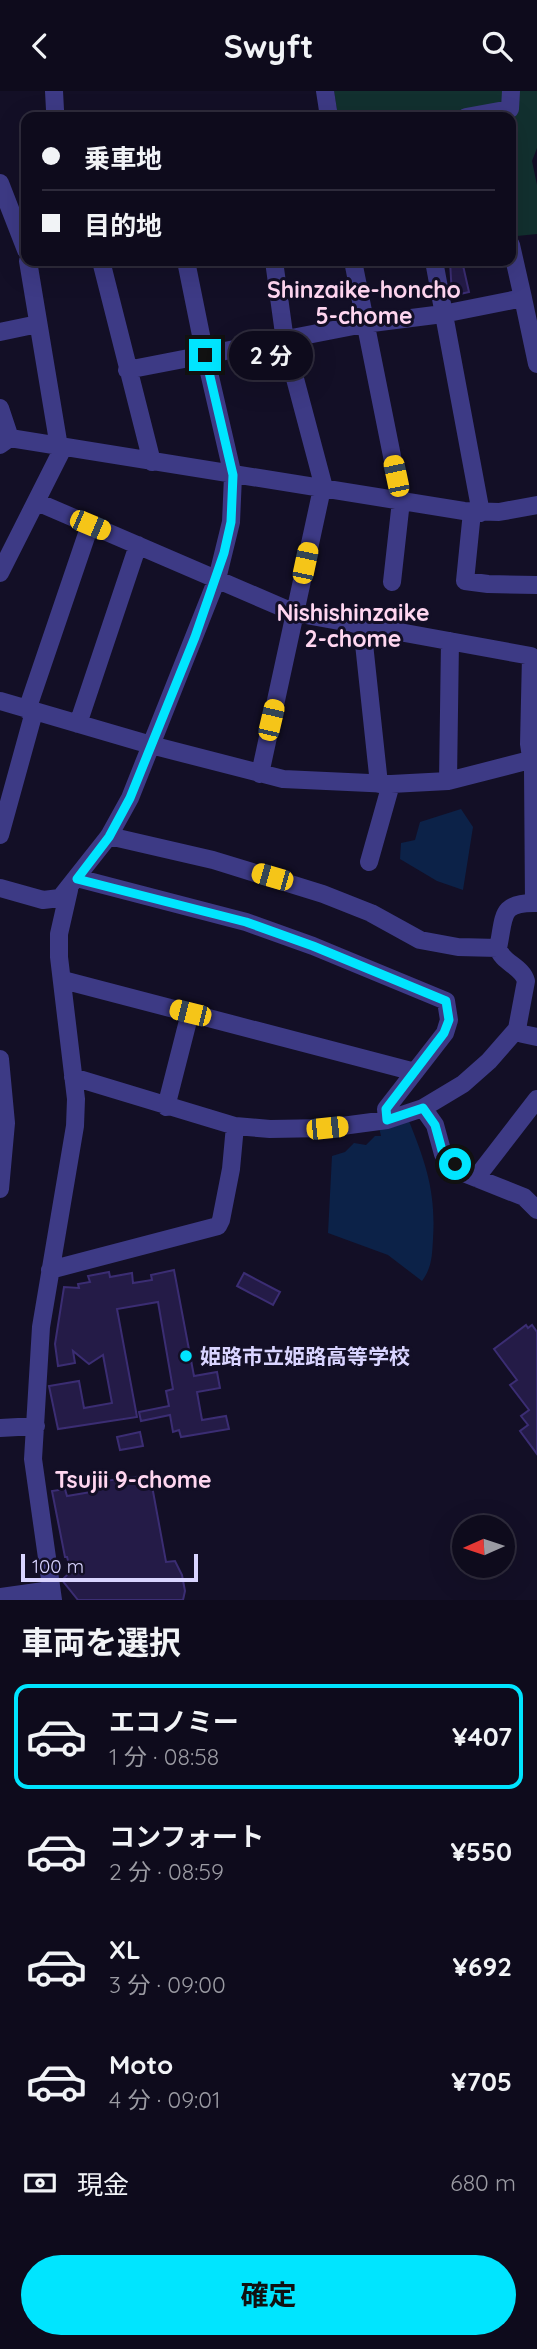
<!DOCTYPE html>
<html lang="ja">
<head>
<meta charset="utf-8">
<style>
  :root { --surface:#0e0b1c; --page:#171425; --text:#f1f3f6; --muted:#9b9ba3; --line:#2e2b3b; --accent:#00e5ff }
  body { margin:0; font-family:Quicksand,"Noto Sans JP",sans-serif; background:var(--page); color:var(--text); height:100vh; display:flex; flex-direction:column; font-size:26px; white-space:nowrap }
  * { box-sizing:border-box; margin:0 }
  p { font-size:23px; color:var(--muted) }
  .icon { flex:none; width:38px; height:38px; fill:none; stroke:currentColor; stroke-width:2; stroke-linecap:round; stroke-linejoin:round }
  .map { position:relative; height:1509px; overflow:hidden }
  .details { display:flex; flex-direction:column; background:var(--surface); flex:1 }
  .details>* { flex:none }
  .guide { position:absolute; left:21px; top:21px; width:495px; height:154px; border-radius:14px; box-shadow:0 7px 28px #0002,0 0 0 2px var(--line); display:grid; align-content:center; height:154px; padding:0 21px; background:var(--surface) }
  .needle { width:46px; rotate:267deg }
  .buttons { position:absolute; left:452px; top:1424px; display:grid; gap:14px }
  .buttons a { display:grid; place-items:center; width:63px; height:63px; border-radius:50%; background:var(--surface); box-shadow:0 7px 28px #0002,0 0 0 2px var(--line); font-size:35px }
  .scale { position:absolute; left:21px; bottom:18px; width:177px; box-sizing:border-box; padding-left:7px; border:4px solid #d9d4ff; border-top:0; font-size:19px; line-height:24px; white-space:nowrap; color:#d9d4ff; -webkit-text-stroke:5px #130f26; paint-order:stroke }
  .end { position:absolute; width:32px; height:32px; margin:-16px; border:9px solid #00e5ff; background:#111; box-shadow:0 0 0 4px #111 }
  .from { border-radius:50% }
  .bubble { position:absolute; height:49px; border-radius:24px; background:var(--surface); box-shadow:0 7px 28px #0002,0 0 0 2px var(--line); font-size:23px; font-weight:700; line-height:49px; text-align:center }
  .car { position:absolute; width:21px; height:42px; margin:-21px -10px; border-radius:9px; box-shadow:0 0 5px 2px #0007; background:linear-gradient(#f5c518 24%,#345 0 40%,#f5c518 0 76%,#345 0 86%,#f5c518 0) }
  .guide b { display:flex; align-items:center; gap:24px; height:66px; font-size:26px }
  .guide b+b { border-top:2px solid var(--line) }
  .guide i { width:18px; height:18px; background:var(--text) }
  ul { padding:0; list-style:none }
  li { display:flex; align-items:center; gap:21px; height:105px; margin:0 14px 10px; padding:0 7px; border:4px solid transparent; border-radius:14px }
  li div { flex:1 }
  li b { display:block; font-size:26px }
  li em { font-style:normal; font-weight:700 }
  li.current { border-color:var(--accent) }
  li>.icon { width:63px; height:63px; stroke-width:1.5 }
  h2 { padding:0 21px; font-size:32px; line-height:84px }
  .pay { display:flex; align-items:center; gap:18px; height:77px; padding:0 21px; font-size:26px }
  .pay p { margin-inline-start:auto }
  .button { display:flex; gap:14px; margin-top:auto; padding:14px 21px }
  .button a { flex:1; height:80px; border-radius:42px; background:var(--accent); color:#111; font-size:28px; font-weight:700; line-height:80px; text-align:center }
  header { display:flex; justify-content:space-between; align-items:center; height:91px; padding:0 21px; background:var(--surface); font-size:32px; font-weight:700 }
  .map>svg:first-child { display:block }
  .green { fill:#12302f }
  .water { fill:#0c2248 }
  .building { fill:#241b47; stroke:#3b2d73; stroke-width:2 }
  .lines { fill:none; stroke-linecap:round; stroke-linejoin:round }
  .minor { stroke:#3d3a85; stroke-width:18 }
  .route { stroke:#00e5ff; stroke-width:9 }
  .poi-dot { fill:#00e5ff; stroke:#130f26; stroke-width:2.5 }
  .labels { text-anchor:middle; dominant-baseline:central; stroke-width:6; stroke-linejoin:round; paint-order:stroke }
  .poi-label { font-size:21px; font-weight:bold; fill:#d9d4ff; stroke:#130f26; text-anchor:start }
  .neighbourhood-label { font-size:23px; font-weight:bold; fill:#ffd6f0; stroke:#130f26 }
</style>
</head>
<body>
<header><svg class="icon" aria-label="back" viewBox="0 0 24 24"><path d="M15 5l-7 7 7 7"/></svg>Swyft<svg class="icon" aria-label="search" viewBox="0 0 24 24"><circle cx="10" cy="10" r="6"/><path d="M15 15l6 6"/></svg></header>
<div class="map">
<svg width="537" height="1509" viewBox="0 0 537 1509">
  <rect width="100%" height="100%" fill="#130f26"/>
  <path class="green" d="M334 0H537V57L532 70 537 94V143L517 145 511 141V26L505 12 422 26H338Z"/>
  <path class="water" d="M461 718 473 736 463 799 437 790 400 768 401 752 415 749 420 731Z
    M409 1030C426 1073 436 1101 433 1148 432 1165 432 1176 422 1190L388 1164 328 1142 332 1065 345 1061 354 1052 366 1054 375 1045H381L379 1036Z"/>
  <path class="building" d="M450 170H462L469 201 452 205Z
    M174 1179 194 1285 217 1281 220 1297 197 1301 202 1329 226 1325 229 1338 181 1346 179 1339 173 1341 170 1324 141 1330 139 1321 169 1315 166 1300 173 1298 158 1211 117 1218 137 1326 58 1338 49 1295 79 1290 84 1317 112 1312 103 1264 89 1273 73 1260 75 1272 58 1275 55 1253 64 1196 79 1197 78 1193 90 1191 88 1185 109 1181 110 1186 132 1182 133 1192 152 1189 151 1184Z
    M244 1182 280 1201 273 1214 237 1195Z
    M526 1234 528 1237 532 1234 537 1241V1363L520 1340 528 1334 521 1325 529 1319 510 1294 517 1289 494 1258Z
    M140 1341 143 1355 120 1359 117 1346Z
    M150 1384 166 1471 175 1470 182 1484 185 1500 183 1509H78L62 1489 71 1480 67 1466H65L52 1400 65 1398 67 1405 91 1401 89 1392Z"/>
  <g class="lines">
    <path class="minor" d="M54 0 55 19
      M325 0 329 26
      M466 26 510 18 511 0
      M0 92 26 159
      M511 154 523 207
      M28 170 59 356
      M101 170 152 371
      M353 170 401 410 392 491
      M434 170 481 422
      M0 241 38 233
      M127 279 364 233 443 223 523 207 537 273
      M0 317 10 347
      M0 354 10 347 464 420 499 421 537 414
      M37 411 295 522 531 565 529 653 533 679 534 812
      M472 421 465 490 488 493 537 494
      M0 482 63 357
      M362 534 379 693
      M0 610 151 654 283 688 391 693 448 690 526 670 537 664
      M27 619 90 434
      M78 633 138 454
      M260 683 323 393 285 250 274 170
      M448 690 450 550
      M0 744 34 621
      M109 745 213 769 323 803 371 822 420 849 458 856 498 857
      M369 771 391 693
      M77 787 246 831 313 855 446 910 449 929 445 942 386 1018 387 1029
      M0 797 43 809 60 807 109 745 130 707 217 488 231 431 233 385 205 264 186 170
      M63 889 415 981
      M517 938 523 943 537 946
      M0 968 6 1032 0 1098
      M73 986 235 1035 270 1038 327 1037 387 1029 423 1017 463 993 489 970 517 938 526 890C522 875 502 872 498 857 505 825 499 811 537 812
      M166 1016 190 922
      M423 1017 435 1034 443 1063 466 1083 524 1106 537 1119
      M476 1087 537 1008
      M50 1179 218 1135 221 1129 231 1078 235 1035
      M0 1337 36 1335
      M0 1506 51 1499
      M53 1509 33 1368 41 1236 75 1035 76 1008 59 866V843L69 799"/>
  </g>
  <g class="lines">
    <path class="route" d="M205 264 233 384 231 431 224 462 195 546 130 707 109 746 77 788 246 831 313 855 446 910 449 929 444 942 386 1018 387 1029 423 1017 435 1034 443 1063 455 1073"/>
  </g>
  <circle class="poi-dot" cx="186" cy="1265" r="7"/>
  <g class="labels">
    <g class="poi-label">
      <text x="200" y="1265">姫路市立姫路高等学校</text>
    </g>
    <g class="neighbourhood-label">
      <text x="364" y="198">Shinzaike-honcho<tspan x="364" dy="26">5-chome</tspan></text>
      <text x="353" y="521">Nishishinzaike<tspan x="353" dy="26">2-chome</tspan></text>
      <text x="133" y="1388">Tsujii 9-chome</text>
    </g>
  </g>
</svg>
<div class="buttons">
<a><svg class="needle" viewBox="-14 -14 28 28"><path d="M0-13l5 13h-10z" fill="#e53935"/><path d="M0 13l5-13h-10z" fill="#9b9ba3"/></svg></a>
</div>
<div class="scale">100 m</div>
<i class="end from" style="left:455px;top:1073px"></i>
<i class="end" style="left:205px;top:264px"></i>
<div class="bubble" style="left:229px;top:240px;width:84px">2 分</div>
<i class="car" style="left:396px;top:385px;rotate:348deg"></i>
<i class="car" style="left:90px;top:434px;rotate:113deg"></i>
<i class="car" style="left:305px;top:472px;rotate:12deg"></i>
<i class="car" style="left:271px;top:629px;rotate:13deg"></i>
<i class="car" style="left:272px;top:786px;rotate:286deg"></i>
<i class="car" style="left:190px;top:922px;rotate:284deg"></i>
<i class="car" style="left:327px;top:1037px;rotate:84deg"></i>
<div class="guide">
<b><i class="from"></i>乗車地</b>
<b><i></i>目的地</b>
</div>
</div>
<section class="details">
<h2>車両を選択</h2>
<ul>
<li class="current"><svg class="icon" aria-label="car" viewBox="0 0 24 24"><path d="M5 17H2v-5l4-1 3-4h7l3 4 3 1v5h-3M9 17h6M6 11h13"/><circle cx="7" cy="17" r="2"/><circle cx="17" cy="17" r="2"/></svg><div><b>エコノミー</b><p>1 分 · 08:58</p></div><em>¥407</em></li>
<li><svg class="icon" aria-label="car" viewBox="0 0 24 24"><path d="M5 17H2v-5l4-1 3-4h7l3 4 3 1v5h-3M9 17h6M6 11h13"/><circle cx="7" cy="17" r="2"/><circle cx="17" cy="17" r="2"/></svg><div><b>コンフォート</b><p>2 分 · 08:59</p></div><em>¥550</em></li>
<li><svg class="icon" aria-label="car" viewBox="0 0 24 24"><path d="M5 17H2v-5l4-1 3-4h7l3 4 3 1v5h-3M9 17h6M6 11h13"/><circle cx="7" cy="17" r="2"/><circle cx="17" cy="17" r="2"/></svg><div><b>XL</b><p>3 分 · 09:00</p></div><em>¥692</em></li>
<li><svg class="icon" aria-label="car" viewBox="0 0 24 24"><path d="M5 17H2v-5l4-1 3-4h7l3 4 3 1v5h-3M9 17h6M6 11h13"/><circle cx="7" cy="17" r="2"/><circle cx="17" cy="17" r="2"/></svg><div><b>Moto</b><p>4 分 · 09:01</p></div><em>¥705</em></li>
</ul>
<div class="pay"><svg class="icon" aria-label="cash" viewBox="0 0 24 24"><path d="M3 7h18v10H3z"/><circle cx="12" cy="12" r="2"/></svg>現金<p>680 m</p></div>
<div class="button"><a>確定</a></div>
</section>
</body>
</html>
